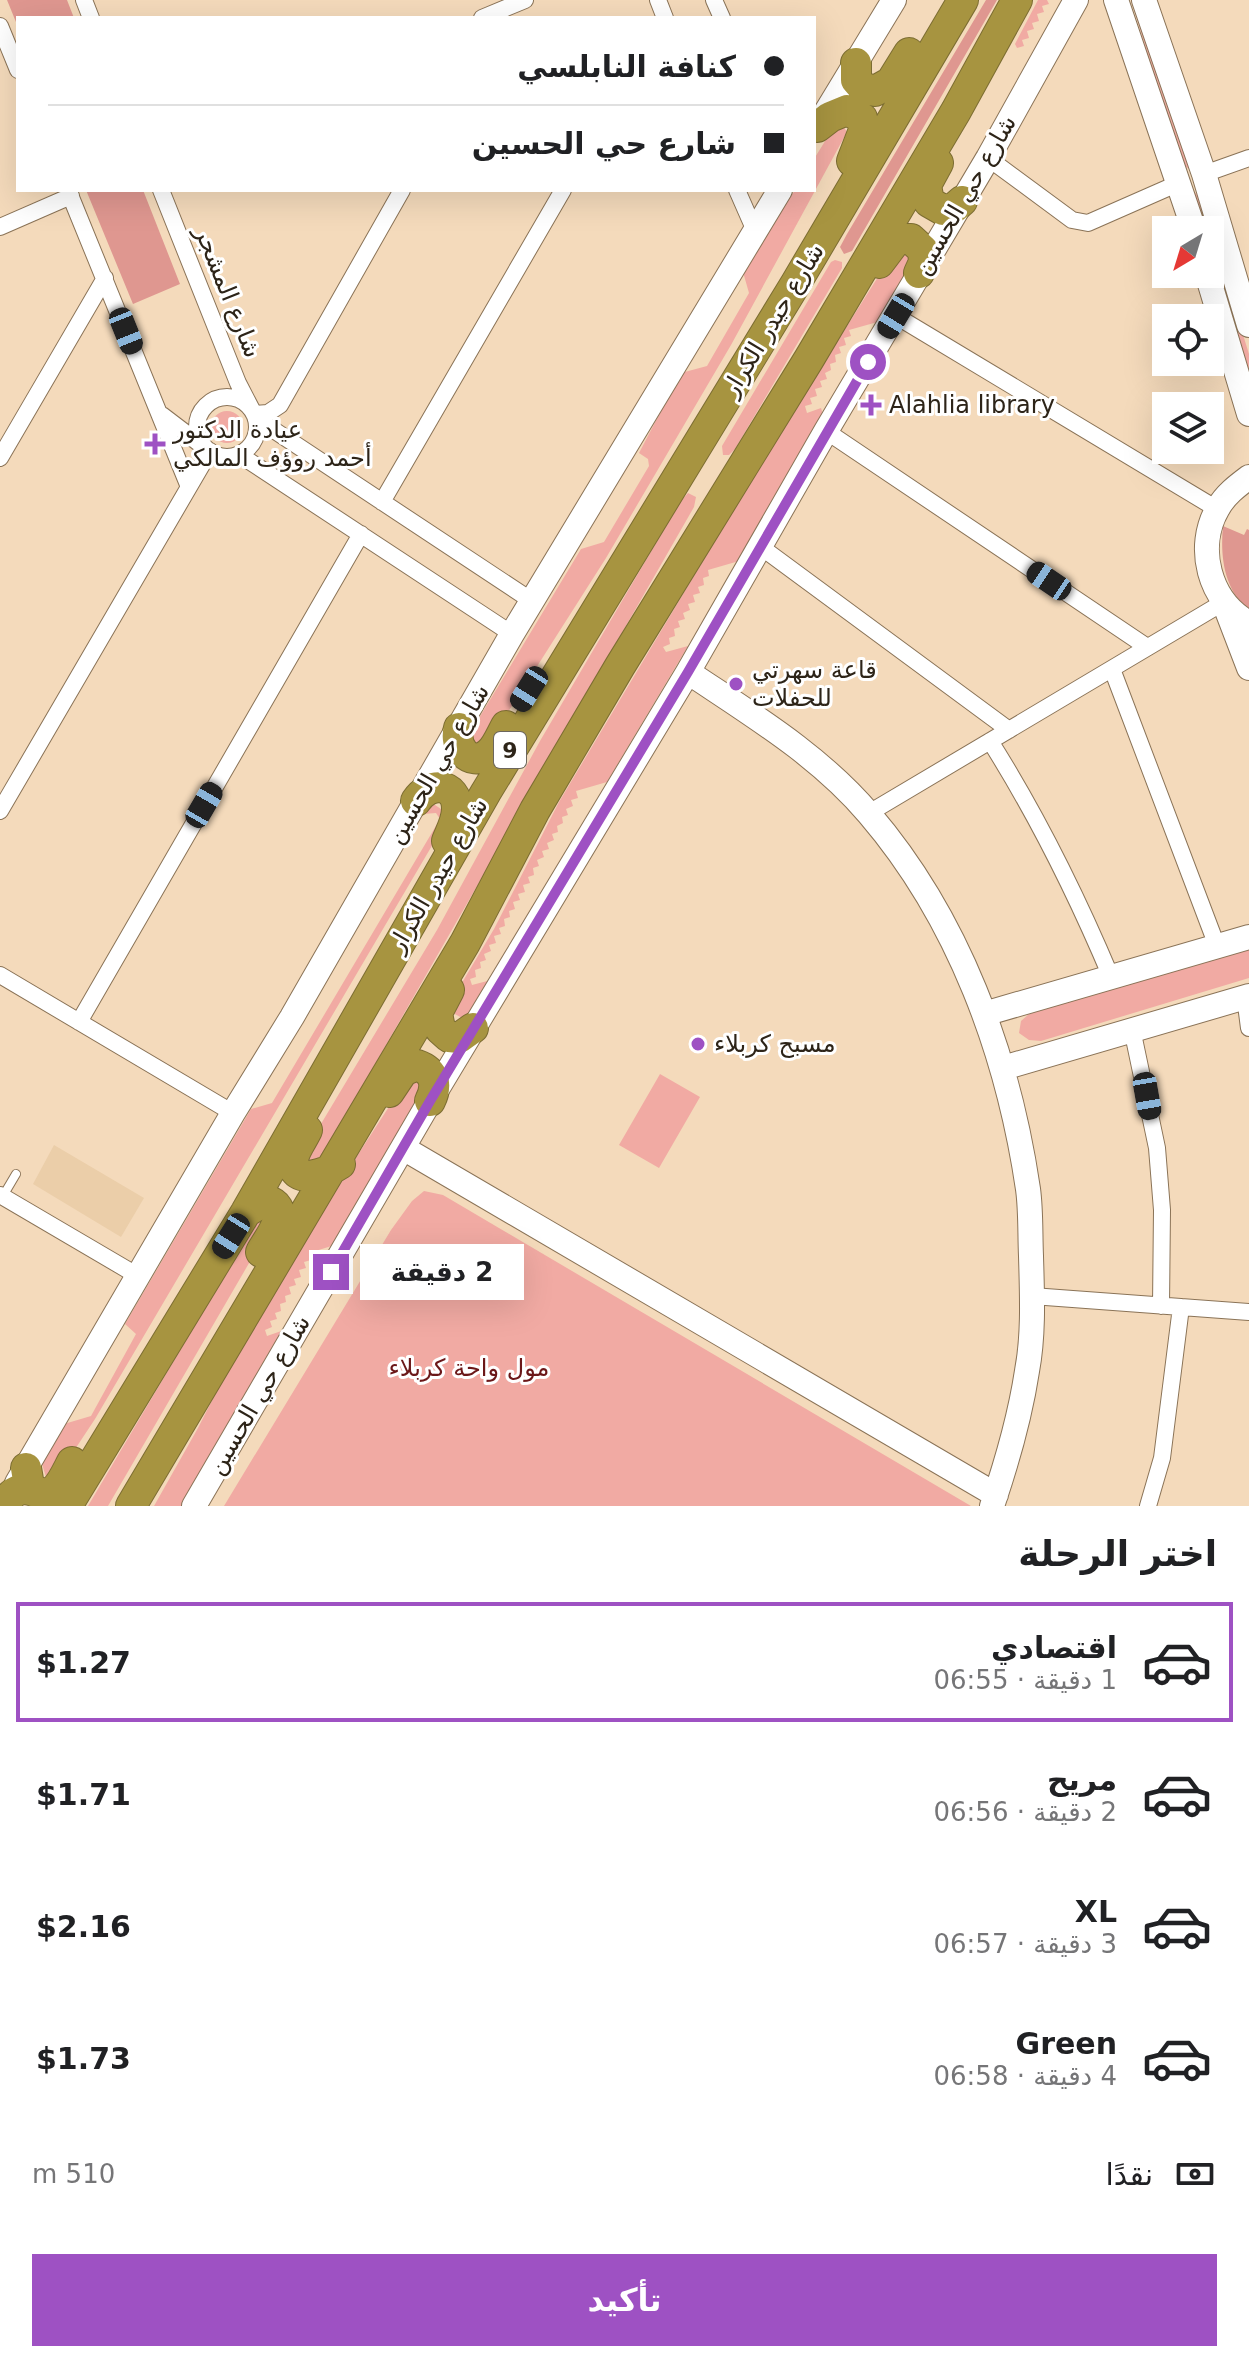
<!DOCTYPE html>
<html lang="ar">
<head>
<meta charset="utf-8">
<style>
  :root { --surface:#fff; --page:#f2f2f2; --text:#202124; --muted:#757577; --line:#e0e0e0; --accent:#9e51c3 }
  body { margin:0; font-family:"DejaVu Sans","Noto Naskh Arabic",sans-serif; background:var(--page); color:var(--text); direction:rtl; height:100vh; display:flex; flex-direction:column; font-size:30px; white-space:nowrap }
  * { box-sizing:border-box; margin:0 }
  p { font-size:26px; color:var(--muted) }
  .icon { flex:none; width:44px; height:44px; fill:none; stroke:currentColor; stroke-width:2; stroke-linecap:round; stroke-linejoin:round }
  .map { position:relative; height:1506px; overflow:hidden; direction:ltr }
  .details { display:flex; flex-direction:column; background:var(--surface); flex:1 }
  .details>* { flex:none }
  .hud { position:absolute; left:16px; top:16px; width:800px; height:176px; border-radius:0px; box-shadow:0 8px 32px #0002; direction:rtl; display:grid; align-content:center; height:176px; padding:0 32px; background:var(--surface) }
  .needle { width:52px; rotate:218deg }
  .tools { position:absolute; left:1152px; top:216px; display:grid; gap:16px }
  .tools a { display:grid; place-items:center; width:72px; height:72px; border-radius:0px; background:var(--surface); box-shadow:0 8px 32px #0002; font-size:40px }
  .end { position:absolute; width:36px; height:36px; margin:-18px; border:10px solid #9e51c3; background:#fff; box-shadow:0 0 0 4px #fff }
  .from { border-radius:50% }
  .bubble { position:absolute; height:56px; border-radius:0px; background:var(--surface); box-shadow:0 8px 32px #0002; font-size:26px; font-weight:700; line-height:56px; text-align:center; direction:rtl }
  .car { position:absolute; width:24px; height:48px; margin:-24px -12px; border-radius:10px; box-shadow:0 0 6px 2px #0007; background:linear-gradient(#222 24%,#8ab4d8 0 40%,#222 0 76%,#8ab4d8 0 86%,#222 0) }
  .hud b { display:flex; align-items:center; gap:28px; height:76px; font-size:30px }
  .hud b+b { border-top:2px solid var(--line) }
  .hud i { width:20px; height:20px; background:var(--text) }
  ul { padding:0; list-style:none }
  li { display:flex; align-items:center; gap:24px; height:120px; margin:0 16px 12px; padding:0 16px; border:4px solid transparent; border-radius:0px }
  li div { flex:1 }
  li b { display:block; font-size:30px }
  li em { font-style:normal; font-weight:700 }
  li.on { border-color:var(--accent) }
  li>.icon { width:72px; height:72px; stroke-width:1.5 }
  h2 { padding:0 32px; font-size:36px; line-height:96px }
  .pay { display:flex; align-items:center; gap:20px; height:88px; padding:0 32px; font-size:30px }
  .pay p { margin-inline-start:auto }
  .action { display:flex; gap:16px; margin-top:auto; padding:16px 32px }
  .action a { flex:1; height:92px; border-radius:0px; background:var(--accent); color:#fff; font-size:32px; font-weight:700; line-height:92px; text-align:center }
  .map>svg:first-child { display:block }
  .built { fill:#ebcea9 }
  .green { fill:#f1aaa3 }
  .forest { fill:#df9790 }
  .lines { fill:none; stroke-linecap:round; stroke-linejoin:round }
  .lane-casing { stroke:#8a7357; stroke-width:10 }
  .street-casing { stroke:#8a7357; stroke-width:18 }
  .secondary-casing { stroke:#8a7357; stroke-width:26 }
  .highway-casing { stroke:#7c6d32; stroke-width:32 }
  .lane { stroke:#fff; stroke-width:8 }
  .street { stroke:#fff; stroke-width:16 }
  .secondary { stroke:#fff; stroke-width:24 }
  .highway { stroke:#a79440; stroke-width:30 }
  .route { stroke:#9e51c3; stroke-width:10 }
  .poi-dot { fill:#9e51c3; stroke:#fff; stroke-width:3 }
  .labels { text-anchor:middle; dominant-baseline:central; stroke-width:6; stroke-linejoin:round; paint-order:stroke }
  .shield { fill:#fff; stroke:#6c665d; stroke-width:2 }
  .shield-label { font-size:22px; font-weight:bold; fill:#2d2418 }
  .street-label { font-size:24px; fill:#2d2418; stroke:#fff }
  .poi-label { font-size:24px; fill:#2d2418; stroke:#fff; text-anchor:start }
  .park-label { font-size:24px; fill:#6b1718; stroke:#fff }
</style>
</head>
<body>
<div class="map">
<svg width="1249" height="1506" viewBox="0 0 1249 1506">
  <rect width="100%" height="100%" fill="#f4dabb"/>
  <path class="built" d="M54 1145 144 1198 121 1237 33 1184Z"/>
  <path class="green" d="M1038 0H1047L1049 4 1042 6 1044 12 1037 14 1039 21 1032 23 1034 29 1027 31 1029 38 1022 40 1024 46 1017 48 1015 44Z
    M1131 0H1144L1191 167 1189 169 1181 163Z
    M835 125 843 126 847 132 731 345 606 558 492 737 474 745 470 733 581 549 604 542 649 466 648 459 639 453 681 373 707 366 749 293 743 272 795 190H814V159Z
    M1194 191 1201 200 1249 354V395L1210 269V230H1198L1191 192Z
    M906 252 912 261 881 321 849 330 851 336 844 338 846 345 839 347 841 353 835 355 836 362 830 364 831 370 825 373 827 379 820 381 822 387 815 389 817 396 810 398 812 404 805 406 807 413 821 408 824 418 739 561 708 570 709 576 703 578 704 585 698 587 700 593 693 595 695 602 688 604 690 610 683 613 685 619 678 621 680 627 674 629 675 636 669 638 670 644 663 647 666 652 688 646 607 782 576 791 578 798 571 800 573 806 566 809 568 815 562 817 563 823 557 826 558 832 552 834 554 840 547 843 549 849 542 851 544 857 537 860 539 866 533 868 534 875 528 877 530 883 523 885 525 892 518 894 520 900 513 902 515 909 509 911 510 917 504 919 505 926 499 928 501 934 494 936 496 943 489 945 491 951 484 954 486 960 480 962 481 968 475 970 476 977 470 979 472 985 495 979 475 1011 464 1019 453 1013 457 991 494 929 559 802 775 440 890 258Z
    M835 260 842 262V268L735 449 729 455H723L722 446 831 262Z
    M211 427a16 16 0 1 1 32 0a16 16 0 1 1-32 0Z
    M688 493 696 497 694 507 319 1162 310 1164 303 1154 437 930 540 741 680 502Z
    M432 803 450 815 95 1419 54 1481 46 1477 42 1464 64 1424 91 1416 136 1334 125 1324 251 1109 272 1103 440 819 436 813 423 814Z
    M1249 947V978L1041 1041 1029 1040 1019 1033 1021 1021 1029 1014Z
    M660 1074 700 1097 659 1168 619 1145Z
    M407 1079 426 1083 338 1244 309 1253 311 1260 304 1262 306 1268 299 1270 301 1277 294 1279 296 1285 289 1287 291 1294 285 1296 286 1302 280 1304 281 1311 275 1313 277 1319 270 1321 272 1327 265 1330 267 1336 287 1329 184 1506H154L198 1428 230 1365 298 1247Z
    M424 1191 443 1195 971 1506H224L391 1230 412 1201Z
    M260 1215 270 1227 108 1506H88Z"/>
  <path class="forest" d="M7 0H67L74 18H18V27Z
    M986 0H997L852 251 844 254 840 247 847 234Z
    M86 190H143L180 284 133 304Z
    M1223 526 1244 535 1247 529 1249 530V611C1224 589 1220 557 1223 526Z"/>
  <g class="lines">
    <defs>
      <path id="lane" d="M3 1196 16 1174"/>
      <path id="street" d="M84 0 91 18
        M658 0 665 18
        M714 0 722 18
        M482 18 525 0
        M0 26 18 70
        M988 158 1072 220 1088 223 1179 183
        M1204 174 1249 158
        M68 190 189 487
        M161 190 238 383 252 410
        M737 190 755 231
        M0 227 71 196
        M896 316 1217 509
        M197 427a30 30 0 1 1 60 0a30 30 0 1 1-60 0Z
        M254 414 268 413 280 405 402 190
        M162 415 204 447
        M257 419 532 601
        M826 431 1147 647
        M240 455 512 634
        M0 458 105 278
        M382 502 563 190
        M761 547 1009 730
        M1112 669 1217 946
        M990 741C1038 817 1076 894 1111 977
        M0 811 210 451
        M869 813 1224 602
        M0 975 233 1113
        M1245 997 1249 1028
        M79 1022 361 534
        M1132 1029 1157 1148 1162 1210 1161 1306
        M0 1195 138 1276
        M1032 1296 1249 1312
        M1148 1506 1162 1458 1181 1307"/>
      <path id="secondary" d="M1116 0 1194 230
        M1144 0 1204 174 1249 325
        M817 127 894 0
        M1207 274 1249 414
        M1249 477C1237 486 1225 495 1218 508 1195 547 1209 601 1249 623
        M1226 608 1249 668
        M688 672C752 715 819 755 869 814 959 919 1008 1054 1028 1189 1031 1211 1030 1234 1031 1256 1032 1293 1034 1334 1027 1371 1020 1417 1007 1462 992 1506
        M984 1014 1249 937
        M1003 1068 1249 996
        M403 1148 996 1495
        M17 1483 233 1113 292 1017 512 634 780 190
        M194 1506 430 1101 688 672 826 431 988 158 1076 0"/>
      <path id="highway" d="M856 63V80L862 87 875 91 891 82 909 53
        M817 127 830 117 847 110 862 118 864 130 852 161
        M938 163 926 185 929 202 943 210 954 208 962 201
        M879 263 897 239H911L923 250 924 262 919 273
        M459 728C453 746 469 768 488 754 496 748 501 735 506 726
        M416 801C429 781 457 782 457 809 457 820 451 831 447 841
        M449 990 437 1013 440 1029 449 1037 459 1038 473 1028
        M389 1092 403 1071 417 1065C435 1071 438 1085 430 1101
        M307 1130C303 1139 294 1150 293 1160 292 1188 328 1172 340 1164
        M246 1212 266 1200C294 1208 270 1236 261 1252
        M26 1468 29 1486C53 1506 62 1481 72 1462
        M6 1506C10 1490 23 1485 38 1493
        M67 1506 246 1212 486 792 796 283 963 0
        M131 1506 465 943 535 810 620 666 809 359 956 111 1017 0"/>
    </defs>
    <use href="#lane" class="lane-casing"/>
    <use href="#street" class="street-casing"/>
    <use href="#secondary" class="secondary-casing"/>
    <use href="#highway" class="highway-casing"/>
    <use href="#lane" class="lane"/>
    <use href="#street" class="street"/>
    <use href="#secondary" class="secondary"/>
    <use href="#highway" class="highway"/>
  </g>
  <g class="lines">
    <path class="route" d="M331 1272 430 1101 688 672 868 362"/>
  </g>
  <g class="poi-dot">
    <path d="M867 393h8v8h8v8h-8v8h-8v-8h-8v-8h8z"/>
    <path d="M151 432h8v8h8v8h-8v8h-8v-8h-8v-8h8z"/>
    <circle cx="736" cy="684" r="8"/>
    <circle cx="698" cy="1044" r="8"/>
  </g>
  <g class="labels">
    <rect class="shield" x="494" y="732" width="32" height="36" rx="6"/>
    <g class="shield-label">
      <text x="510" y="750">9</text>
    </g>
    <g class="street-label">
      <text transform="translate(965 195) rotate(-60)">شارع حي الحسين</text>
      <text transform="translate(228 292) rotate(68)">شارع المشجر</text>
      <text transform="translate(773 320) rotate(-59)">شارع حيدر الكرار</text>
      <text transform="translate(438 764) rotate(-60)">شارع حي الحسين</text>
      <text transform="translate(438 875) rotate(-60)">شارع حيدر الكرار</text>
      <text transform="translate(259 1395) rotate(-60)">شارع حي الحسين</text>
    </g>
    <g class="poi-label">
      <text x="889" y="405">Alahlia library</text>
      <text x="173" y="430">عيادة الدكتور<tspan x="173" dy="28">أحمد روؤف المالكي</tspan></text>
      <text x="752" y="670">قاعة سهرتي<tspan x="752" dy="28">للحفلات</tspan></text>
      <text x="714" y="1044">مسبح كربلاء</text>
    </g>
    <g class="park-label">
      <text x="469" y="1368">مول واحة كربلاء</text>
    </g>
  </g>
</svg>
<div class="tools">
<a><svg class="needle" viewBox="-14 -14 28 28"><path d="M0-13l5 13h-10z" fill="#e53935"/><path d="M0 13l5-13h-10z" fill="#757577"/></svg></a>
<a><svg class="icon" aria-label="locate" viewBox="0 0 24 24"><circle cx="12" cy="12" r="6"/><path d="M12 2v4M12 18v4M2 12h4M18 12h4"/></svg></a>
<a><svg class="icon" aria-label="layers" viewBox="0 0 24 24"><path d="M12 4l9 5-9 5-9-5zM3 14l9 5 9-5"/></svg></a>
</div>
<i class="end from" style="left:868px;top:362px"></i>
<i class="end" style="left:331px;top:1272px"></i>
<div class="bubble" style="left:360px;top:1244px;width:164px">2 دقيقة</div>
<i class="car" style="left:896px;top:316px;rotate:211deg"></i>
<i class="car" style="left:126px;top:331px;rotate:158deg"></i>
<i class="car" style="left:1049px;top:581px;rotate:304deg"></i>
<i class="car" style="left:529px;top:689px;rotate:212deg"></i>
<i class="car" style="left:204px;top:805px;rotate:30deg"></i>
<i class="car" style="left:1147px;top:1096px;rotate:170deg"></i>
<i class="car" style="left:231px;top:1236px;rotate:212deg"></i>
<div class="hud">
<b><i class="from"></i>كنافة النابلسي</b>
<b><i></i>شارع حي الحسين</b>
</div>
</div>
<section class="details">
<h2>اختر الرحلة</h2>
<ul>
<li class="on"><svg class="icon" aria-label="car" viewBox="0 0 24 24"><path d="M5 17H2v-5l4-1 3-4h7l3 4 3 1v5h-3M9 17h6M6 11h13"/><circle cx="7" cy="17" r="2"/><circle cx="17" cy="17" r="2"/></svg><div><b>اقتصادي</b><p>1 دقيقة · 06:55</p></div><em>$1.27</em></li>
<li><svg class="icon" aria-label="car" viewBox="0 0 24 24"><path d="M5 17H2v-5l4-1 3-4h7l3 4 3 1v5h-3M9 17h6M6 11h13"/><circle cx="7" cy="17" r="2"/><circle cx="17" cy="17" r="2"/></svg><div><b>مريح</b><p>2 دقيقة · 06:56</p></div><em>$1.71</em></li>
<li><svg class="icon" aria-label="car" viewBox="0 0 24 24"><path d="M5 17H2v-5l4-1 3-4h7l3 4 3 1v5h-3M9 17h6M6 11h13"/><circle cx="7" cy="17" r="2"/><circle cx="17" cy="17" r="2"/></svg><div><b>XL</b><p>3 دقيقة · 06:57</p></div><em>$2.16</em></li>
<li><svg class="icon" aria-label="car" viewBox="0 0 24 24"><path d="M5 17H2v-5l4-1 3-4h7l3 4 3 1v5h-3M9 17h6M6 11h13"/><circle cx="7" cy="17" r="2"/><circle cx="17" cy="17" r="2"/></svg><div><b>Green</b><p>4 دقيقة · 06:58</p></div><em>$1.73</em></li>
</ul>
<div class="pay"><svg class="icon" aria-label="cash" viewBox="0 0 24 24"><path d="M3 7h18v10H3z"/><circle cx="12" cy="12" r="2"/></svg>نقدًا<p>510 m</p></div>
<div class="action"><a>تأكيد</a></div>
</section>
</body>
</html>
